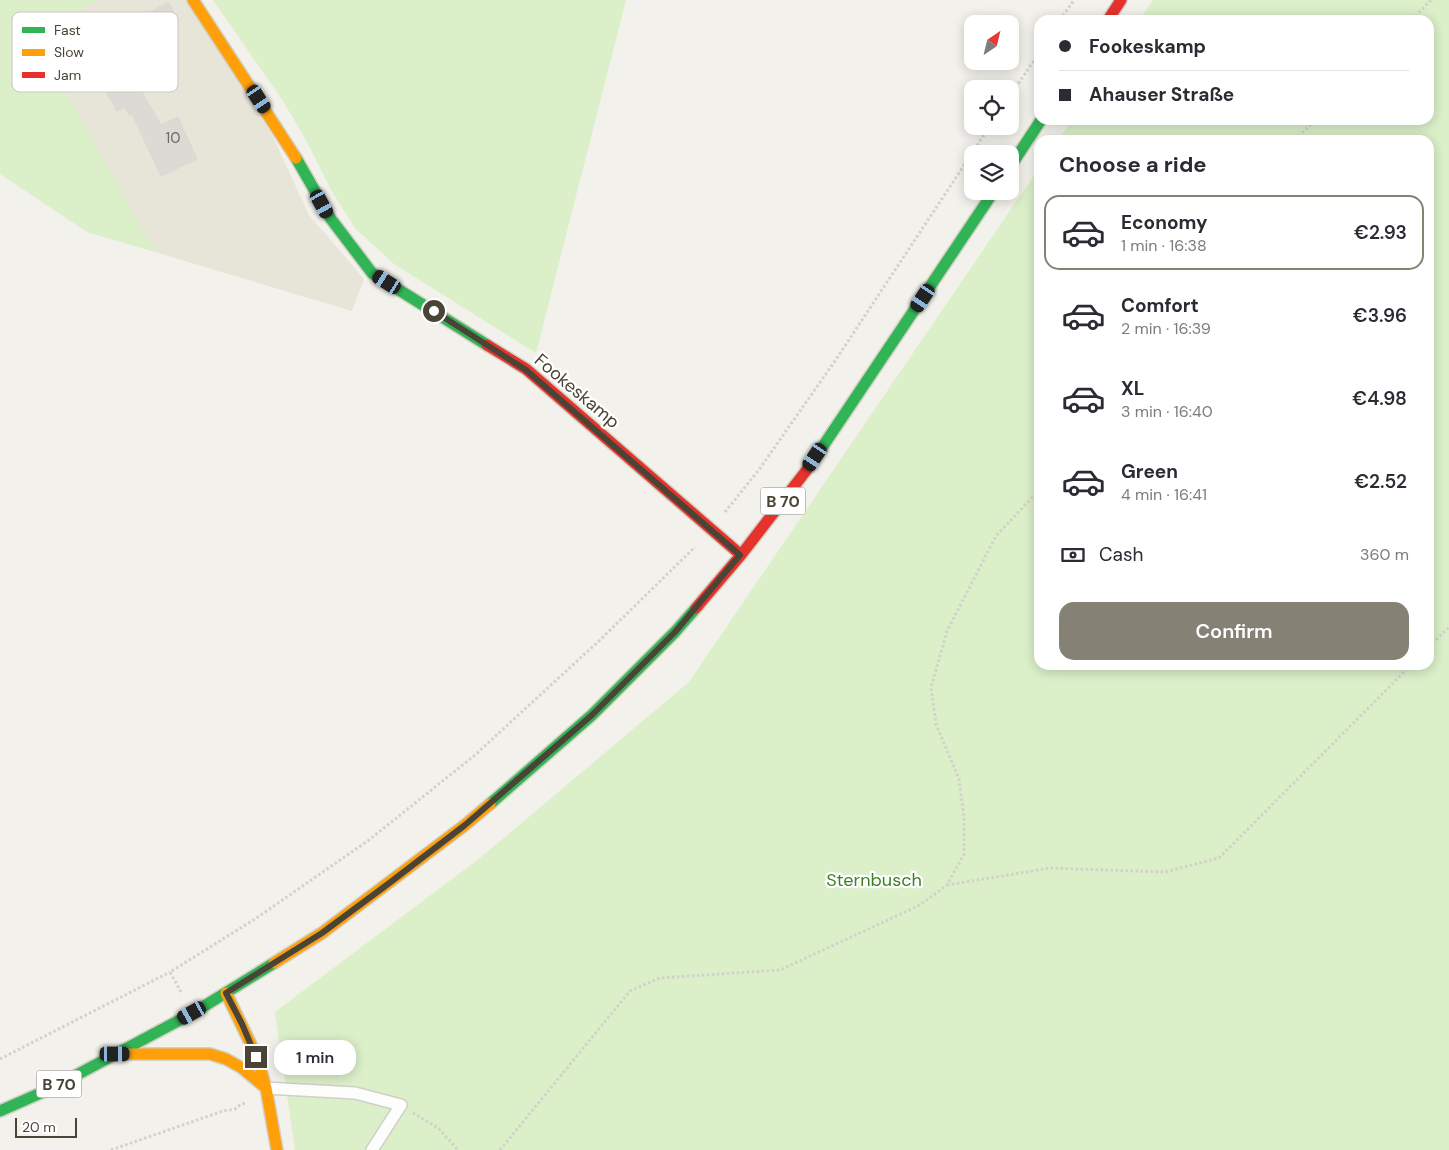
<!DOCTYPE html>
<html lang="en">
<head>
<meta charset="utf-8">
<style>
  :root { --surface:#fff; --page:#f7f7f7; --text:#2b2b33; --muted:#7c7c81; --line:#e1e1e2; --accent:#858175 }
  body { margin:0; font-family:"DM Sans",sans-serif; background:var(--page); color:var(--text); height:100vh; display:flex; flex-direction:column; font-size:19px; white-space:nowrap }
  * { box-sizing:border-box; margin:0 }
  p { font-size:16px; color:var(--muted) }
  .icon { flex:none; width:28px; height:28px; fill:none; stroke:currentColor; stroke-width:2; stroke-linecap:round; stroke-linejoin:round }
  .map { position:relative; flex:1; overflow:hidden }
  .drawer { position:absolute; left:1034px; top:135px; width:400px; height:535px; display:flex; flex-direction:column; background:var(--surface); border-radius:15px; box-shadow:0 2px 12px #0003 }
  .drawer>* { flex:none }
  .banner { position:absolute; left:1034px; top:15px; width:400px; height:110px; border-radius:15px; box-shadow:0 2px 12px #0003; display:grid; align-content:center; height:110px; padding:0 25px; background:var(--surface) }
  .needle { width:32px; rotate:35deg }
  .tools { position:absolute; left:964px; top:15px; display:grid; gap:10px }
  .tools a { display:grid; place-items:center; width:55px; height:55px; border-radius:10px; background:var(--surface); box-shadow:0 2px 12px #0003; font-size:25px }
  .scale { position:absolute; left:15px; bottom:12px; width:62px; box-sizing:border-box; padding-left:5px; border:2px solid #4a4436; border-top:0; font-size:14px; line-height:18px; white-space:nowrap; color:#4a4436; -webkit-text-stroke:4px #fff; paint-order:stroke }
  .end { position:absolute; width:22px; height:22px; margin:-11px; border:6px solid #4a4436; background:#fff; box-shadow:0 0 0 2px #fff }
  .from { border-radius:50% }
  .bubble { position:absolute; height:35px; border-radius:15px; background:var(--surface); box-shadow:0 2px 12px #0003; font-size:16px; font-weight:600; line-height:35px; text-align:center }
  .car { position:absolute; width:15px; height:30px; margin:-15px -8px; border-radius:6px; box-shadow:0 0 4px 1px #0007; background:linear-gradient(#222 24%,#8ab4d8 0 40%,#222 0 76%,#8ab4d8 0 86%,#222 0) }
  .banner b { display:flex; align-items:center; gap:18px; height:48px; font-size:19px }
  .banner b+b { border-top:1px solid var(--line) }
  .banner i { width:12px; height:12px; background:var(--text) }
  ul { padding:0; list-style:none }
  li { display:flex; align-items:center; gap:15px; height:75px; margin:0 10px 8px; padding:0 15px; border:2px solid transparent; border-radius:15px }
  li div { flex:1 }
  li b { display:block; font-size:19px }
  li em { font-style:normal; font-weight:600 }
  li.current { border-color:var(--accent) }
  li>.icon { width:45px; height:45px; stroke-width:1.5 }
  h2 { padding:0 25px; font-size:22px; line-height:60px }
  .pay { display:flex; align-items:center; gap:12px; height:55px; padding:0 25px; font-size:19px }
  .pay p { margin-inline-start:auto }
  .button { display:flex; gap:10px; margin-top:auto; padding:10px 25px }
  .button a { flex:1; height:58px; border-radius:15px; background:var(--accent); color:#fff; font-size:20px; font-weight:600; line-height:58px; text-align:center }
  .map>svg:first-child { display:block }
  .residential { fill:#e7e4d8 }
  .green { fill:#dbefc9 }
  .building { fill:#dcdad4; stroke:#dad8d1 }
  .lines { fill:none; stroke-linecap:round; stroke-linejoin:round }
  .lane-casing { stroke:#d0cfc9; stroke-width:14 }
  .fast-casing { stroke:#d2d0c2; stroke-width:14 }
  .slow-casing { stroke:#d2d0c2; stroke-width:14 }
  .jam-casing { stroke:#d2d0c2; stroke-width:14 }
  .path { stroke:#d2d1cb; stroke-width:3; stroke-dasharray:2.5 2.5; stroke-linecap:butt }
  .lane { stroke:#fdfdfc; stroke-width:11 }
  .fast { stroke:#30b455; stroke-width:11 }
  .slow { stroke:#ff9f0a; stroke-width:11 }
  .jam { stroke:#e5322d; stroke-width:11 }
  .route { stroke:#4a4436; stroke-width:6 }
  .labels { text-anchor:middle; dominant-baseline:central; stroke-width:4.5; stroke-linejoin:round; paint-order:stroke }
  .number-label { font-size:15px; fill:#6f6a5e }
  .shield { fill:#fff; stroke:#807c72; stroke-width:1 }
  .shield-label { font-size:16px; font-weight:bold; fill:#4a4436 }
  .street-label { font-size:18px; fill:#4a4436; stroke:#fff }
  .park-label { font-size:18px; fill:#3c8124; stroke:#fff }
  .key { fill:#fff; stroke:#c9c7c3; stroke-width:1 }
  .key-label { font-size:14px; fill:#4a4436 }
</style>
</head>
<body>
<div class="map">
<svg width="1449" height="1150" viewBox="0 0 1449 1150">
  <rect width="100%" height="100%" fill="#f2f1eb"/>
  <path class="residential" d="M100 0H186L273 137 309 215 364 279 352 311 155 252 33 33Z"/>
  <path class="green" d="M0 0H100L33 33 155 252 87 232 0 174Z
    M213 0H626L536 353 394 264 355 228 331 190 306 140 283 101Z
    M1153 0H1449V1150H295L275 1012 480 858 689 682 1039 168V665H1429V140H1058L1072 120H1429V20H1140Z"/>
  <path class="building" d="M168 2 179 22 144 42 152 57 129 70 161 125 178 117 197 159 161 176 132 114 130 116 125 107 117 111 68 24 84 15 99 41Z"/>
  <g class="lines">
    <defs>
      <path id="lane" d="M266 1088 355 1093 401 1105 372 1150"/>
      <path id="fast" d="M296 158 331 219 372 273 487 345
        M1010 167 1041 120
        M809 467 994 191
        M490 804 592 715 675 632 696 608
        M0 1111 52 1088 193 1013 274 963"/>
      <path id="slow" d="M193 0 296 158
        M274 963 322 933 465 825 490 804
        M226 993 257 1057 266 1088 277 1150
        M119 1054H210L226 1059 242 1068 266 1088"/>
      <path id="jam" d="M1108 20 1121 0
        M487 345 526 369 741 555
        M696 608 741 555 809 467"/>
    </defs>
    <use href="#lane" class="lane-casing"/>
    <use href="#fast" class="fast-casing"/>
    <use href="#slow" class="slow-casing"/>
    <use href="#jam" class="jam-casing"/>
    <path class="path" d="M1060 20 1074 0
      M1412 20 1431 0
      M1010 96 1039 53
      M1295 140 1315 120
      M725 512 758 471 835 361 990 126
      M1429 647 1449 627
      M947 885 1050 868 1165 872 1219 858 1411 665
      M181 992 170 972 255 919 369 840 475 755 601 639 695 547
      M0 1059 170 972
      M413 1113 438 1128 458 1150
      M111 1150 223 1111 235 1109 241 1104 246 1103
      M500 1150 630 991 660 978 780 970 920 905 947 885 964 854V817L959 779 936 724 931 688 947 631 996 536 1039 490"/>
    <use href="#lane" class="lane"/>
    <use href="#fast" class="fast"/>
    <use href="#slow" class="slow"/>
    <use href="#jam" class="jam"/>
  </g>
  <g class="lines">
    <path class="route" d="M256 1057 242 1024 226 993 322 933 388 884 465 825 592 715 675 632 740 555 526 370 434 311"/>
  </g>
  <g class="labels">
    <g class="number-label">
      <text x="173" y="138">10</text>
    </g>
    <g class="shield">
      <rect x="760.5" y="487.5" width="45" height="27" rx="4"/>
      <rect x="36.5" y="1070.5" width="45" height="27" rx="4"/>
    </g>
    <g class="shield-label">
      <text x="783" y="501">B 70</text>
      <text x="59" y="1084">B 70</text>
    </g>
    <g class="street-label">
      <text transform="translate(577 391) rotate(40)">Fookeskamp</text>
    </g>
    <g class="park-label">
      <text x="874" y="880">Sternbusch</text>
    </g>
  </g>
  <rect x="12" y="12" width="166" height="80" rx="8" class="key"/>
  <rect x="22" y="27" width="23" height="6" fill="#30b455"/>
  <rect x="22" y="49" width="23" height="7" fill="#ff9f0a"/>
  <rect x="22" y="72" width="23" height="6" fill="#e5322d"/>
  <g class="key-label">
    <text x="54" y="35">Fast</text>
    <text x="54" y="57">Slow</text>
    <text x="54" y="80">Jam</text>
  </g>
</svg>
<div class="tools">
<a><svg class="needle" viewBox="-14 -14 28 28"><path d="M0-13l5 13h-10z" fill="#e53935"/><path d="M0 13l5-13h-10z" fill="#7c7c81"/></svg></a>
<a><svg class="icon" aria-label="locate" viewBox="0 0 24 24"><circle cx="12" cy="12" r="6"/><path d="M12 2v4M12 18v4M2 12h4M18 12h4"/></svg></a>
<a><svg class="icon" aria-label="layers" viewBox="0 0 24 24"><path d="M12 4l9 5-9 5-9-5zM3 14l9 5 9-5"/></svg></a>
</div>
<div class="scale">20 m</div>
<i class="end from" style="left:434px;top:311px"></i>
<i class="end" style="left:256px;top:1057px"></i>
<div class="bubble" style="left:274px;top:1040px;width:82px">1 min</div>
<i class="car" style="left:259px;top:99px;rotate:147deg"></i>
<i class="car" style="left:322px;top:204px;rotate:151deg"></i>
<i class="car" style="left:387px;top:282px;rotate:302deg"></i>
<i class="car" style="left:923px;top:298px;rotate:214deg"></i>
<i class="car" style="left:815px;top:457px;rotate:214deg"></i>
<i class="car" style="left:192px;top:1013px;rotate:241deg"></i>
<i class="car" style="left:115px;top:1054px;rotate:90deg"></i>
<div class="banner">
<b><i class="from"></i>Fookeskamp</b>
<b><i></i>Ahauser Straße</b>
</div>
<section class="drawer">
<h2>Choose a ride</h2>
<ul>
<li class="current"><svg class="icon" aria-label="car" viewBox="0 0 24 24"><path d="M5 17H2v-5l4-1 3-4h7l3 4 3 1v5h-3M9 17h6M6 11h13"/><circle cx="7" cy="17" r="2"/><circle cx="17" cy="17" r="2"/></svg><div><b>Economy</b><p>1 min · 16:38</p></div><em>€2.93</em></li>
<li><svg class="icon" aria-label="car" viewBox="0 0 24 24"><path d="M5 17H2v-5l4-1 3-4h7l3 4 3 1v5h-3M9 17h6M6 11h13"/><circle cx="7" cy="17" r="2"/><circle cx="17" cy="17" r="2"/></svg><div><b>Comfort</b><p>2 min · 16:39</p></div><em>€3.96</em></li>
<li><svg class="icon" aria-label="car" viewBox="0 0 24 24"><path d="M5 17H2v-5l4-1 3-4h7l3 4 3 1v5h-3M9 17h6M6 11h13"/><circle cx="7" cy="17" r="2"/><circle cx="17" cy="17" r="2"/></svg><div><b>XL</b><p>3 min · 16:40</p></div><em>€4.98</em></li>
<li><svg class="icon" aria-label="car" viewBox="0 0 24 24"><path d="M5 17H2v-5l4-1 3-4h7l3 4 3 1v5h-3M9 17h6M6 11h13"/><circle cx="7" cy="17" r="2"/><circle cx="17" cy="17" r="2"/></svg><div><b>Green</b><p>4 min · 16:41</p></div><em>€2.52</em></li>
</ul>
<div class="pay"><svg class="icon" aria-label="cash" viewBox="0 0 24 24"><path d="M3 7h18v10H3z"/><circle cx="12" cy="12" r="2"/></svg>Cash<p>360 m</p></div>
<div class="button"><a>Confirm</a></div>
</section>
</div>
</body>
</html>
